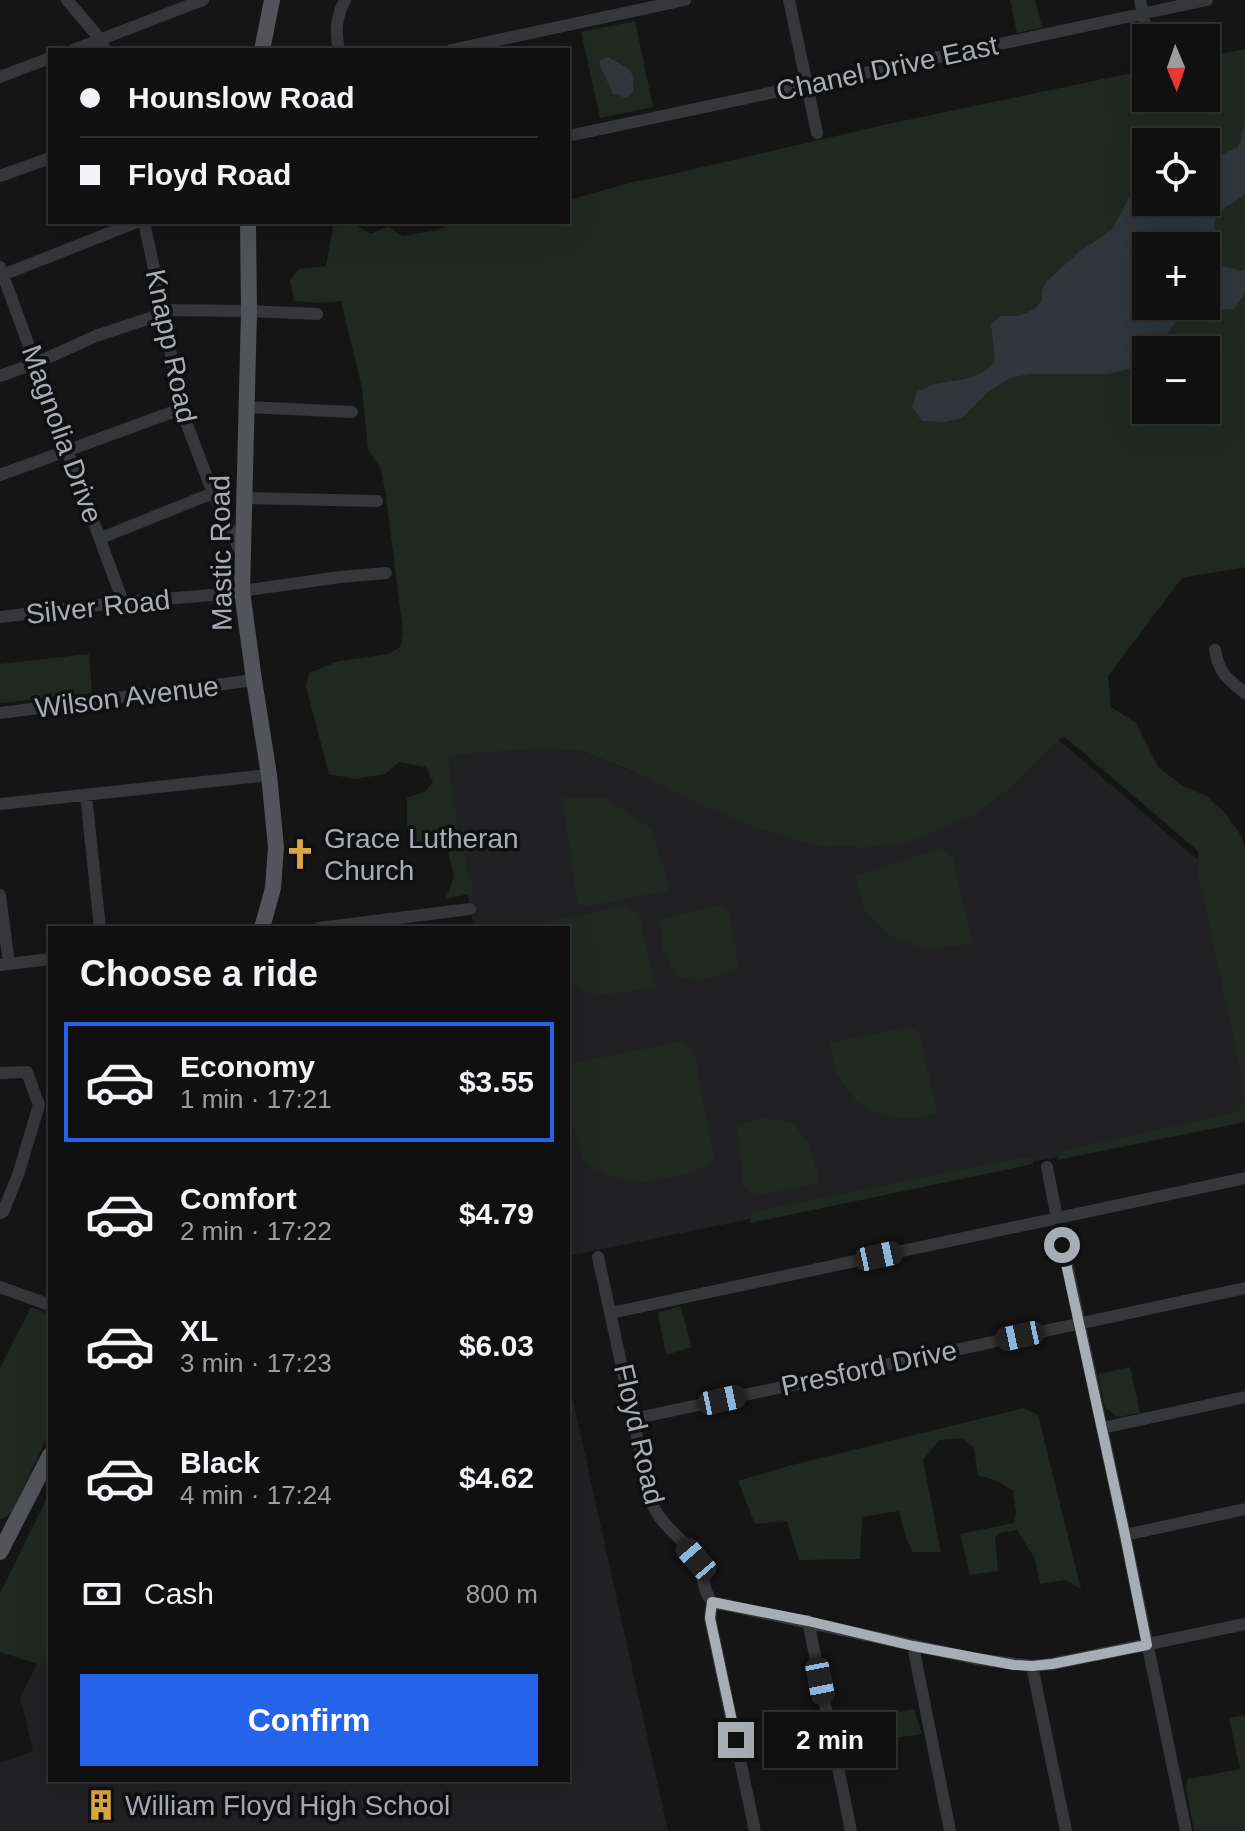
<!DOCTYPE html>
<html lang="en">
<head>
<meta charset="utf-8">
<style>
  :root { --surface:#101010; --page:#191919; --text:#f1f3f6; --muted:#9c9d9f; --line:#303030; --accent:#2563eb }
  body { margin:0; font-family:Arial,sans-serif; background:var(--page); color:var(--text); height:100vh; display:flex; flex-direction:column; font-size:30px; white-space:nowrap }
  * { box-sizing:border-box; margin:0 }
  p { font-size:26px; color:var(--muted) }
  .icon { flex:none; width:44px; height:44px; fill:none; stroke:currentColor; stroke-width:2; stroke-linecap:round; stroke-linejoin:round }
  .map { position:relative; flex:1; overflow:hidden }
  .panel { position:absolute; left:48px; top:926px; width:522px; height:856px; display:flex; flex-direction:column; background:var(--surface); border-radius:0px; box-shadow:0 8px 32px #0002,0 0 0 2px var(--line) }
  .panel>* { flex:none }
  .guide { position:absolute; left:48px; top:48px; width:522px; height:176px; border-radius:0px; box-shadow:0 8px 32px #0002,0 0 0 2px var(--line); display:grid; align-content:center; height:176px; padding:0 32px; background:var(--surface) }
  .needle { width:52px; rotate:178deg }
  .tools { position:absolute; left:1132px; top:24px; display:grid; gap:16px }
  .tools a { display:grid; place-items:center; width:88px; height:88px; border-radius:0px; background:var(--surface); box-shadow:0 8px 32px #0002,0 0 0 2px var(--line); font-size:40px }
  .end { position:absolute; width:36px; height:36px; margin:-18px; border:10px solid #a8acb5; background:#111; box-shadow:0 0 0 4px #111 }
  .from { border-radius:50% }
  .bubble { position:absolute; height:56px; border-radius:0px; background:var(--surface); box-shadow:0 8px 32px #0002,0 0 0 2px var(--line); font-size:26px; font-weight:700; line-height:56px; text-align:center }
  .car { position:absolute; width:24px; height:48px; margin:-24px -12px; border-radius:10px; box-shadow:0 0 6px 2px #0007; background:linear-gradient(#222 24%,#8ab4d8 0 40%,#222 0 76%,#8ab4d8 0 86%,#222 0) }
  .guide b { display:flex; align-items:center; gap:28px; height:76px; font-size:30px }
  .guide b+b { border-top:2px solid var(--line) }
  .guide i { width:20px; height:20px; background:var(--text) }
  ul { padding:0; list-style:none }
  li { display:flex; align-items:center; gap:24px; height:120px; margin:0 16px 12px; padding:0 16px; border:4px solid transparent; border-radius:0px }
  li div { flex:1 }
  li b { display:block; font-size:30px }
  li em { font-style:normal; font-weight:700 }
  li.on { border-color:var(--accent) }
  li>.icon { width:72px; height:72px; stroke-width:1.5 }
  h2 { padding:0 32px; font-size:36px; line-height:96px }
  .pay { display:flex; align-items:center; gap:20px; height:88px; padding:0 32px; font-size:30px }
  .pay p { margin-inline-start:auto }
  .primary-button { display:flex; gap:16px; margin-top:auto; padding:16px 32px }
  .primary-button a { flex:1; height:92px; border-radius:0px; background:var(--accent); color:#fff; font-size:32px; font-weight:700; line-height:92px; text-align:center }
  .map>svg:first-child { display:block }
  .built { fill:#212123 }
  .green { fill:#212822; fill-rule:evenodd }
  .water { fill:#2f373d; fill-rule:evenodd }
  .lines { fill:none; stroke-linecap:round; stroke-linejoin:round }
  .minor { stroke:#36373b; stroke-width:12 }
  .major { stroke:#525459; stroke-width:16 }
  .route { stroke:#a8acb5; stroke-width:10 }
  .labels { text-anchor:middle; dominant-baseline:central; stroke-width:7; stroke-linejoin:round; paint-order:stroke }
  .street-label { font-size:28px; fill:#a8acb5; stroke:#101011 }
  .poi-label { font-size:28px; fill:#a8acb5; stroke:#101011; text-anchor:start }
</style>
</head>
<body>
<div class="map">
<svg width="1245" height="1831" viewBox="0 0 1245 1831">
  <rect width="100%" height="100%" fill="#151516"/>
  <path class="built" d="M437 739 568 746 669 786 1010 789 1059 740 1207 868 1245 1068V1119L568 1256V928H474Z
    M568 1377 668 1831H0V1763L33 1751 20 1698 50 1639V1780H568Z"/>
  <path class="green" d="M1010 0H1035L1042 27 1017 33Z
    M635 21 653 107 600 118 581 32Z
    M1245 49V567L1182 578 1108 676 1111 707 1136 723 1158 767 1182 785 1206 796 1226 814 1242 837 1245 849V1092L1199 879 1198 851 1066 738H1061L1010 789 996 798 976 814 905 844 878 845 863 848 848 846 823 847 755 828 682 796 637 773 581 751 543 748 461 754 448 757 459 837 474 893 445 899 454 878 447 845 407 840V798L426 791 433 782 426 767 399 762 385 774 355 779 329 774 306 687 309 673 339 661 389 654 401 646 403 632 386 496 381 469 368 450 362 388 341 301 318 303 294 301 290 280 299 269 326 266 333 227 352 223 371 234 388 226 402 236 438 230 456 222H568V200L637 181 656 178 879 126 1146 70V98H1206V57ZM1146 142H1206V202H1146ZM1146 246H1206V306H1146ZM1146 350H1206V410H1146Z
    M89 654 92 693 0 703V664Z
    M562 798H605L650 827 668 881 669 890 584 907 577 902Z
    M940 848 953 858 973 944 925 949 891 936 865 910 855 876Z
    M720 905 729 910 739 969 700 980 677 978 662 948 660 919Z
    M624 906 639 914 656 987C636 990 577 1004 569 978 565 968 568 940 568 928H552L550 921Z
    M910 1027 919 1033 938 1114 905 1119 878 1114 856 1101 837 1075 829 1043Z
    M682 1041 694 1051 715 1161 692 1173 646 1182 618 1179 586 1165C571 1133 570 1099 569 1064Z
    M1245 1099V1122L1057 1160 1059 1152 1237 1112 1243 1104Z
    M761 1118 792 1122 809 1144 820 1182 758 1196 744 1188 736 1126Z
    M1024 1157 1033 1158V1164L750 1223 751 1214 758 1211Z
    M680 1306 692 1347 666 1355 658 1313Z
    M31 1307 50 1315V1432L12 1511 7 1517 0 1519V1368Z
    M1130 1367 1140 1413 1118 1417 1105 1408 1098 1374Z
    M1024 1408 1038 1415 1081 1589 1066 1580 1040 1584 1035 1559 1017 1530 1000 1533 995 1537 998 1571 970 1575 960 1534 1014 1523 1016 1513 1013 1491 998 1481 978 1475 974 1448 962 1438 939 1440 923 1460 941 1552H912L905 1535 899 1511 861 1517 862 1521 860 1559 799 1560 787 1521 755 1524 738 1481 792 1465Z
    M50 1492V1642L41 1665 0 1652V1593Z
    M914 1709 922 1734 881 1740 875 1716Z
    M1245 1715V1831H1194L1186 1786 1188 1779 1240 1769 1229 1718Z"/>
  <path class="water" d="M608 57C628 70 635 65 633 92L627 98 613 94 600 65V60Z
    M1245 119V194C1237 201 1225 206 1218 214 1210 226 1218 253 1223 266L1241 271 1245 269V293L1234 309 1191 311 1180 317 1155 350H1146V358L1133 368 1108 374H1029L1010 378 987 393 962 418 945 422 922 421 912 407 917 392C923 389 929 385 936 384 957 379 981 381 995 361L991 324 1002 316H1019L1035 309 1042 300V291L1047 281 1079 252 1112 230 1129 198 1146 181V202H1206V162L1238 147 1242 136ZM1146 246H1206V306H1146Z"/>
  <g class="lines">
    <path class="minor" d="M67 0 101 40 105 50
      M789 0 817 133
      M1140 0 1148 38
      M73 50 203 0
      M339 50C335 31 336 17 345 0
      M451 50 685 0
      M0 77 50 58
      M568 136 1207 0
      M0 176 50 158
      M144 222 163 310 181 409 213 493 242 555
      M0 267 123 602
      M0 276 137 222
      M0 376 36 363 96 336 150 318 163 310 249 311 317 314
      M247 407 352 412
      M0 475 181 409
      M244 498 377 501
      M101 538 213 493
      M0 617 123 602 213 595 340 577 386 573
      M1215 650C1219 673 1227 679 1245 693
      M0 713 254 680
      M86 795 100 928
      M0 804 269 775
      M0 895 9 964
      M319 928 470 909
      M0 965 50 959
      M0 1073 27 1072 39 1105 18 1175 3 1212 0 1213
      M1047 1167 1057 1218 1125 1535 1186 1831
      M598 1257 651 1501C661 1528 685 1538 697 1561 704 1575 702 1590 712 1602L710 1618 755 1831
      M0 1287 50 1305
      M611 1313 1245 1178
      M633 1419 1245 1288
      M1102 1428 1245 1397
      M1125 1535 1245 1509
      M712 1602 977 1659 1032 1666 1052 1664 1245 1624
      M808 1621 851 1831
      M913 1646 950 1831
      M1032 1666 1066 1831"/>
    <path class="major" d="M262 50 272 0
      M248 222 249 311 242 591 254 680 269 775 276 847 273 888 262 928
      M0 1552 50 1455"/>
  </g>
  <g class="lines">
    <path class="route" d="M736 1740 710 1618 712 1602 808 1621 913 1646 1014 1665 1032 1666 1052 1664 1147 1645 1125 1535 1062 1245"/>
  </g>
  <defs>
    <symbol id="church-bare" viewBox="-9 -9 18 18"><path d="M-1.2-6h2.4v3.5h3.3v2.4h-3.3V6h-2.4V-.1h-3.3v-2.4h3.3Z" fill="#dda645" stroke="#101011" stroke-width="2.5" paint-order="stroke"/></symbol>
    <symbol id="building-bare" viewBox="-9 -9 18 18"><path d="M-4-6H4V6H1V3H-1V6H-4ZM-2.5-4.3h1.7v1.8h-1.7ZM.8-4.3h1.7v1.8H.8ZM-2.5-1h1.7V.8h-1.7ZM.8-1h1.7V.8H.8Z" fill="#dda645" stroke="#101011" stroke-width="2.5" paint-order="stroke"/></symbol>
  </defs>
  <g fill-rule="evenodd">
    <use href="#church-bare" x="278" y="832" width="44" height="44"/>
    <use href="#building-bare" x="79" y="1783" width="44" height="44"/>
  </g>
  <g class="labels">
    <g class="street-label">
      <text transform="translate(887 68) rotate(-12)">Chanel Drive East</text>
      <text transform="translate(171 346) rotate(78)">Knapp Road</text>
      <text transform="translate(62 434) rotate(70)">Magnolia Drive</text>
      <text transform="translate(221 553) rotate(-91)">Mastic Road</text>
      <text transform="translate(98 607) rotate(-6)">Silver Road</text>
      <text transform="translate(127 697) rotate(-7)">Wilson Avenue</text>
      <text transform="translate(869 1368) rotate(-12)">Presford Drive</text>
      <text transform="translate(639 1434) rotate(77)">Floyd Road</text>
    </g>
    <g class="poi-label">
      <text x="324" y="838">Grace Lutheran<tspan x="324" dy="32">Church</tspan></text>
      <text x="125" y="1805">William Floyd High School</text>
    </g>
  </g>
</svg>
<div class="tools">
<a><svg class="needle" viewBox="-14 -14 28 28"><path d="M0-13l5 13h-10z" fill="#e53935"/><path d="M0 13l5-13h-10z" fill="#9c9d9f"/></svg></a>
<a><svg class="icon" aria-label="locate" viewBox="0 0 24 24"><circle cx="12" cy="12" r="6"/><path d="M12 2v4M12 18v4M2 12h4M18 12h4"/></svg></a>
<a>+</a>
<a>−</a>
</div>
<i class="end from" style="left:1062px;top:1245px"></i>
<i class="end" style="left:736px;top:1740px"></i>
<div class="bubble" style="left:764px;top:1712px;width:132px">2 min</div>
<i class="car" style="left:879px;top:1256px;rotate:78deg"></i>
<i class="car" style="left:1020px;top:1336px;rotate:258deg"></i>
<i class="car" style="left:722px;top:1400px;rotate:78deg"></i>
<i class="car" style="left:696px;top:1559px;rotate:319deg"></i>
<i class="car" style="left:820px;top:1681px;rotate:169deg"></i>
<div class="guide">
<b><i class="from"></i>Hounslow Road</b>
<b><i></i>Floyd Road</b>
</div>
<section class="panel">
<h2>Choose a ride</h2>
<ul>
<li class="on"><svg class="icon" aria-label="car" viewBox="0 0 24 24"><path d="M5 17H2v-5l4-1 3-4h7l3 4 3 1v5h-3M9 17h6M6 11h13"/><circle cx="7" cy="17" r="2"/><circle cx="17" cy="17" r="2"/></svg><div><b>Economy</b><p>1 min · 17:21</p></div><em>$3.55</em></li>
<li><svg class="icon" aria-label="car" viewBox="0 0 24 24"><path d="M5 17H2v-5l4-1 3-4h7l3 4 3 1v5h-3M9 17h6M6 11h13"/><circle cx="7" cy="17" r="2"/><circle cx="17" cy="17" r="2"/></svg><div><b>Comfort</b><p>2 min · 17:22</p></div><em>$4.79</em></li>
<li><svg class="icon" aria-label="car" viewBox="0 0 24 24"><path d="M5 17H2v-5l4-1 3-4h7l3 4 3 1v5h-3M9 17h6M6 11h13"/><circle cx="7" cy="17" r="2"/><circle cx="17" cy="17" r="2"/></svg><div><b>XL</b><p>3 min · 17:23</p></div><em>$6.03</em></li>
<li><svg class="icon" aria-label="car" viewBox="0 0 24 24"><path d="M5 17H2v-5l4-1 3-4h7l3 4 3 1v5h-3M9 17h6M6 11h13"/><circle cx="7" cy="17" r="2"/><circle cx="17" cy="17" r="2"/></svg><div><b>Black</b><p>4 min · 17:24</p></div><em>$4.62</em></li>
</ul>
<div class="pay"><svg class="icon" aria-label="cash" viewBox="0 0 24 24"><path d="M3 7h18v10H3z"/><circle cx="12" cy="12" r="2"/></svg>Cash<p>800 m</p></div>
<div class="primary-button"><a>Confirm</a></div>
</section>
</div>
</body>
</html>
